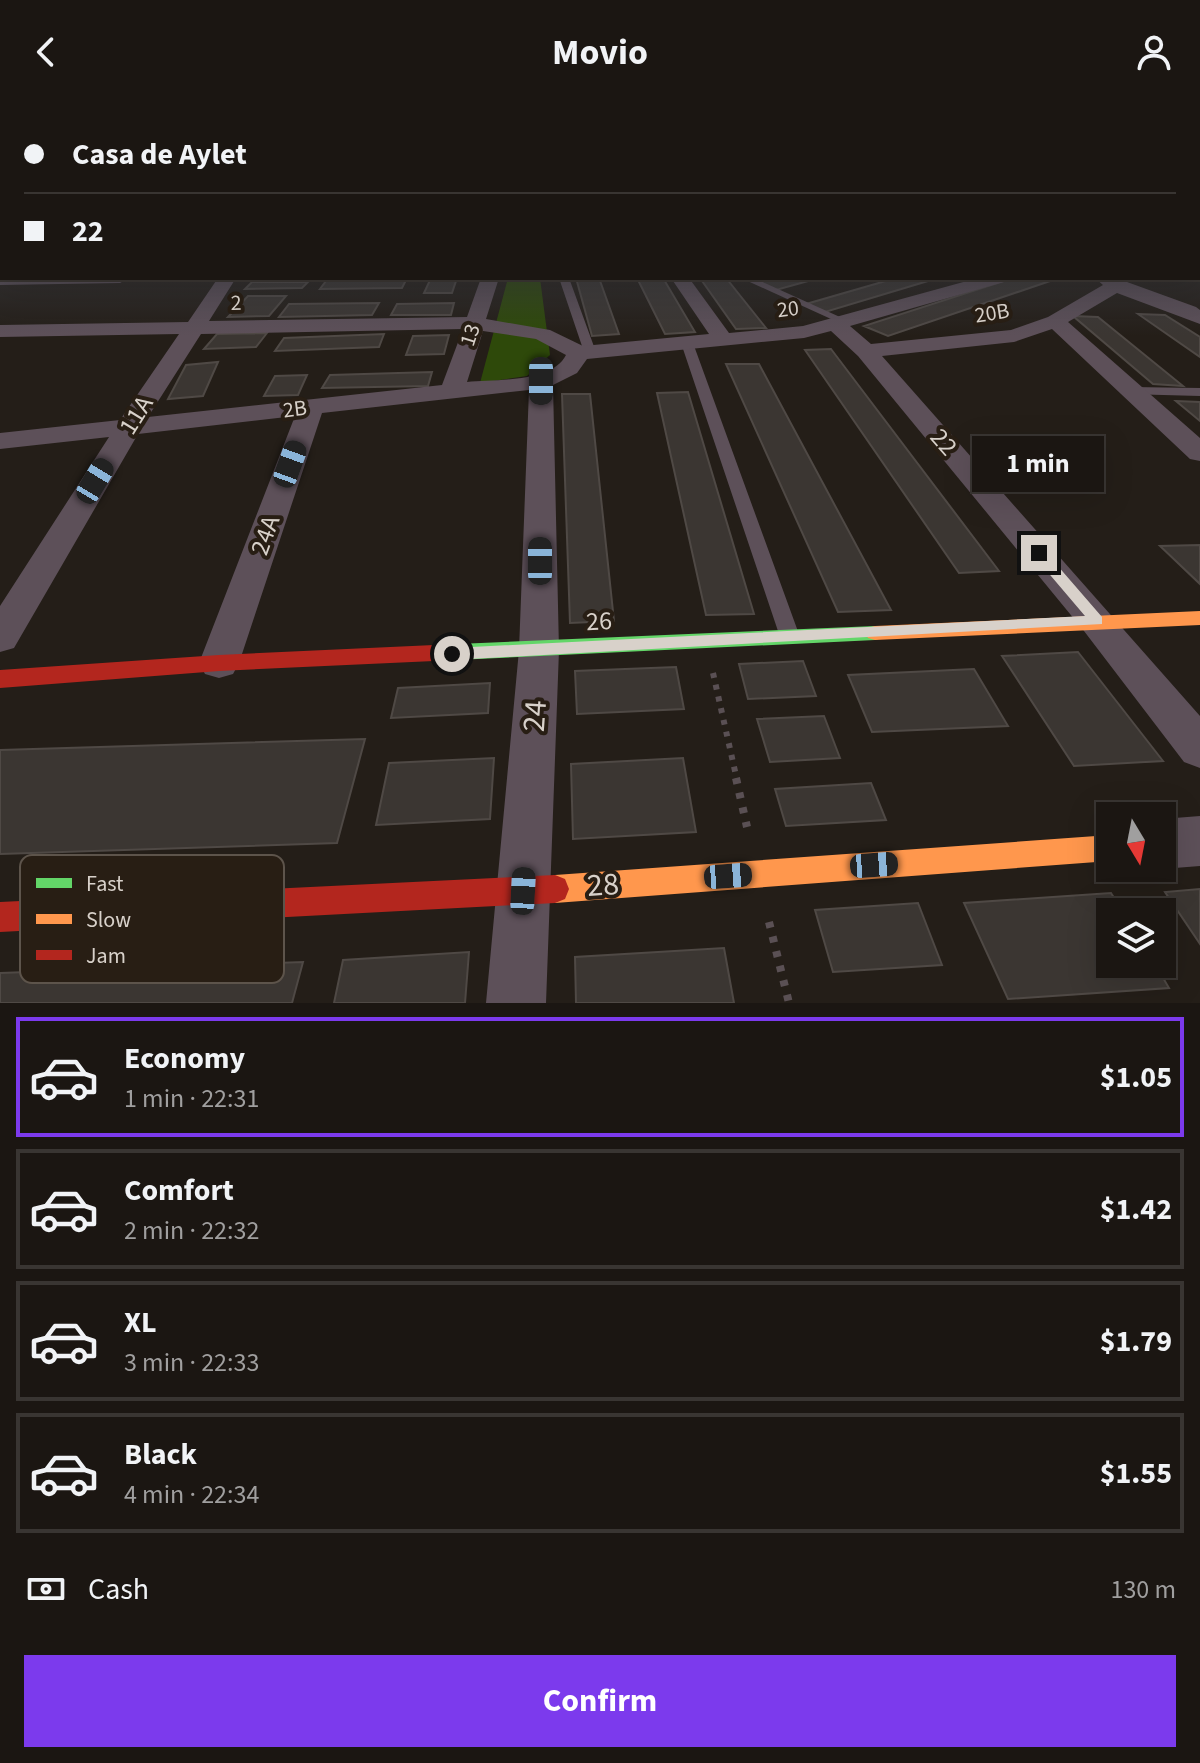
<!DOCTYPE html>
<html lang="en">
<head>
<meta charset="utf-8">
<style>
  :root { --surface:#1b1612; --page:#282320; --text:#f1f3f6; --muted:#a09f9f; --line:#393532; --accent:#7c3aed }
  body { margin:0; font-family:"Source Sans 3",sans-serif; background:var(--page); color:var(--text); height:100vh; display:flex; flex-direction:column; font-size:30px; white-space:nowrap }
  * { box-sizing:border-box; margin:0 }
  p { font-size:26px; color:var(--muted) }
  .icon { flex:none; width:44px; height:44px; fill:none; stroke:currentColor; stroke-width:2; stroke-linecap:round; stroke-linejoin:round }
  .map { position:relative; height:899px; overflow:hidden }
  .side { display:flex; flex-direction:column; background:var(--surface); flex:1 }
  .side>* { flex:none }
  .hud { position:absolute; left:0px; top:0px; width:1200px; height:176px; box-shadow:0 8px 32px #0002,0 0 0 2px var(--line); display:grid; align-content:center; height:176px; padding:0 24px; background:var(--surface) }
  .needle { width:52px; rotate:170deg }
  .buttons { position:absolute; left:1096px; top:698px; display:grid; gap:16px }
  .buttons a { display:grid; place-items:center; width:80px; height:80px; border-radius:0px; background:var(--surface); box-shadow:0 8px 32px #0002,0 0 0 2px var(--line); font-size:40px }
  .end { position:absolute; width:36px; height:36px; margin:-18px; border:10px solid #d8d1ca; background:#111; box-shadow:0 0 0 4px #111 }
  .from { border-radius:50% }
  .bubble { position:absolute; height:56px; border-radius:0px; background:var(--surface); box-shadow:0 8px 32px #0002,0 0 0 2px var(--line); font-size:26px; font-weight:700; line-height:56px; text-align:center }
  .car { position:absolute; width:24px; height:48px; margin:-24px -12px; border-radius:10px; box-shadow:0 0 6px 2px #0007; background:linear-gradient(#222 24%,#8ab4d8 0 40%,#222 0 76%,#8ab4d8 0 86%,#222 0) }
  .hud b { display:flex; align-items:center; gap:28px; height:76px; font-size:30px }
  .hud b+b { border-top:2px solid var(--line) }
  .hud i { width:20px; height:20px; background:var(--text) }
  ul { padding:14px 0 0; list-style:none }
  li { display:flex; align-items:center; gap:24px; height:120px; margin:0 16px 12px; padding:0 8px; border:4px solid var(--line); border-radius:0px }
  li div { flex:1 }
  li b { display:block; font-size:30px }
  li em { font-style:normal; font-weight:700 }
  li.active { border-color:var(--accent) }
  li>.icon { width:72px; height:72px; stroke-width:1.5 }
  .pay { display:flex; align-items:center; gap:20px; height:88px; padding:0 24px; font-size:30px }
  .pay p { margin-inline-start:auto }
  .action { display:flex; gap:16px; margin-top:auto; padding:16px 24px }
  .action a { flex:1; height:92px; border-radius:0px; background:var(--accent); color:#fff; font-size:32px; font-weight:700; line-height:92px; text-align:center }
  header { display:flex; justify-content:space-between; align-items:center; height:104px; padding:0 24px; background:var(--surface); font-size:36px; font-weight:700 }
  .map>svg:first-child { display:block }
  .green { fill:#2e490a }
  .building { fill:#3b3632; stroke:#4f4945; stroke-width:2 }
  .lines { fill:none; stroke-linecap:round; stroke-linejoin:round }
  .path-far1 { stroke:#5a5054; stroke-width:6; stroke-dasharray:5 7; stroke-linecap:butt }
  .path { stroke:#5a5054; stroke-width:8; stroke-dasharray:6 9; stroke-linecap:butt }
  .lane { fill:#5d5059; fill-rule:evenodd }
  .street { fill:#5d5059; fill-rule:evenodd }
  .fast { fill:#63d668; fill-rule:evenodd }
  .slow { fill:#ff974d; fill-rule:evenodd }
  .jam { fill:#b3261e; fill-rule:evenodd }
  .route { fill:#d8d1ca }
  .labels { text-anchor:middle; dominant-baseline:central; stroke-width:8; stroke-linejoin:round; paint-order:stroke }
  .far-street-label { font-size:22px; fill:#d8d1ca; stroke:#281e14 }
  .street-label { font-size:26px; fill:#d8d1ca; stroke:#281e14 }
  .near-street-label { font-size:32px; fill:#d8d1ca; stroke:#281e14 }
  .key { fill:#281e14; stroke:#5d544b; stroke-width:2 }
  .key-label { font-size:22px; fill:#d8d1ca }
</style>
</head>
<body>
<header><svg class="icon" aria-label="back" viewBox="0 0 24 24"><path d="M15 5l-7 7 7 7"/></svg>Movio<svg class="icon" aria-label="person" viewBox="0 0 24 24"><circle cx="12" cy="8" r="4"/><path d="M4 21q1-7 8-7t8 7"/></svg></header>
<div class="map">
<svg width="1200" height="899" viewBox="0 0 1200 899">
  <rect width="100%" height="100%" fill="#241e18"/>
  <path class="green" d="M508 174H540L550 251 527 272 480 279Z"/>
  <path class="building" d="M431 174H457L452 189H424Z
    M576 174H599L619 230 592 232Z
    M637 174H663L695 228 665 230Z
    M700 174H726L766 224 736 225Z
    M776 174H819L776 186 758 178Z
    M896 174H938L825 208 806 200Z
    M1013 174H1059L888 232 864 222Z
    M406 176 402 184 320 185 326 177Z
    M252 178H308L302 184 245 185Z
    M248 192H286L269 212 228 213Z
    M379 199 372 211 279 213 289 200Z
    M454 199 451 211H391L397 200Z
    M1138 210 1165 211 1200 233V253Z
    M1073 212 1098 213 1183 282 1153 280Z
    M267 229 256 243 204 245 217 230Z
    M384 230 379 243 275 247 284 234Z
    M449 231 444 250 406 251 413 232Z
    M831 245 999 467 959 469 805 246Z
    M218 258 203 292 168 295 186 261Z
    M726 260H759L891 506 838 508Z
    M432 268 428 282 322 284 330 271Z
    M307 271 298 291 264 292 275 272Z
    M688 288 754 510 706 511 657 289Z
    M562 290H590L614 517 570 519Z
    M1176 297 1200 298V317Z
    M1200 441V480L1160 442Z
    M1078 548 1163 657 1074 662 1002 552Z
    M803 557 816 592 748 595 739 560Z
    M676 563 684 605 577 610 575 567Z
    M974 565 1008 622 872 628 848 571Z
    M490 579 488 609 391 614 398 584Z
    M824 612 840 654 770 658 757 615Z
    M365 635 337 739 0 750V646Z
    M494 654 490 715 376 721 389 659Z
    M683 654 696 728 573 735 571 660Z
    M871 679 886 716 786 722 775 685Z
    M1200 785V840L1165 788Z
    M1111 789 1123 808H1110V860H1155L1169 884 1008 895 964 799Z
    M918 799 942 861 833 868 815 806Z
    M724 844 734 899H576L575 853Z
    M469 848 465 899H334L343 856Z
    M303 858 292 899H0V869Z"/>
  <g class="lines">
    <path class="path-far1" d="M713 569 737 676"/>
    <path class="path" d="M736 674 747 723
      M769 818 789 899"/>
    <path class="lane" d="M1198 114H1200V118H1198Z
      M1198 168 1200 169V175L1197 174Z
      M559 174H569L596 248 594 250 584 248Z
      M741 174H754L851 218 842 220Z
      M683 237 693 239 800 533 797 538H783L780 533 681 239Z
      M1131 283 1200 284V292L1126 290 1125 287Z"/>
    <path class="street" d="M1198 144H1200V154H1198Z
      M0 171 2 174H129L120 179 0 181Z
      M218 174H236L209 217 467 213 481 174H499L486 215 550 226 583 242 709 230 671 174H689L729 229 803 222 978 174H1007L1004 178 850 222 871 240 1011 226 1048 213 1103 181 1095 174H1116L1196 203 1200 206V220L1117 189 1068 218 1200 334V357L1190 355 1052 225 1014 238 882 252 1200 612V664L1184 658 1084 527 858 252 831 227 804 234 587 255 577 269 553 281 559 546 546 899H486L519 546 529 286 322 309 239 559 233 570 219 574 205 570 199 559 295 312 138 330 14 544 0 548V502L109 333 0 345V329L120 316 179 230 0 233V221L188 218ZM463 225 442 281 148 313 201 230ZM483 227 536 235 566 251C552 279 495 275 467 278Z
      M1200 712V762L1162 765 1160 764 1162 715Z"/>
    <path class="fast" d="M875 522 882 524 885 529 882 534 875 536 434 557 427 555 423 549 427 543 434 541Z"/>
    <path class="slow" d="M0 136H2V140H0Z
      M1200 507V521L875 536 868 534 865 529 868 524 875 522Z
      M1110 731V757L555 799 545 795 541 785 545 775 555 771Z"/>
    <path class="jam" d="M434 541 441 543 445 549 441 555 434 557 219 567 0 584V566L219 551Z
      M555 771 565 775 569 785 565 795 555 799 0 828V798Z"/>
  </g>
  <linearGradient id="sky" x2="0" y2="1"><stop stop-color="#14100d"/><stop offset="0.46" stop-color="#3f4148"/><stop offset="1" stop-color="#3f4148" stop-opacity="0"/></linearGradient>
  <rect width="1200" height="232" fill="url(#sky)"/>
  <path class="route" d="M1034 446H1044L1102 513V520L452 556 444 550 452 544 1085 512 1034 452Z"/>
  <g class="labels">
    <g class="far-street-label">
      <text transform="translate(236 199) rotate(-1)">2</text>
      <text transform="translate(788 205) rotate(-7)">20</text>
      <text transform="translate(992 209) rotate(-9)">20B</text>
      <text transform="translate(470 231) rotate(-72)">13</text>
      <text transform="translate(295 305) rotate(-7)">2B</text>
    </g>
    <g class="street-label">
      <text transform="translate(136 311) rotate(-58)">11A</text>
      <text transform="translate(944 338) rotate(49)">22</text>
      <text transform="translate(265 431) rotate(-70)">24A</text>
      <text transform="translate(599 517) rotate(-3)">26</text>
    </g>
    <g class="near-street-label">
      <text transform="translate(535 612) rotate(-86)">24</text>
      <text transform="translate(603 781) rotate(-4)">28</text>
    </g>
  </g>
  <rect x="20" y="751" width="264" height="128" rx="12" class="key"/>
  <rect x="36" y="774" width="36" height="10" fill="#63d668"/>
  <rect x="36" y="810" width="36" height="10" fill="#ff974d"/>
  <rect x="36" y="846" width="36" height="10" fill="#b3261e"/>
  <g class="key-label">
    <text x="86" y="787">Fast</text>
    <text x="86" y="823">Slow</text>
    <text x="86" y="859">Jam</text>
  </g>
</svg>
<div class="buttons">
<a><svg class="needle" viewBox="-14 -14 28 28"><path d="M0-13l5 13h-10z" fill="#e53935"/><path d="M0 13l5-13h-10z" fill="#a09f9f"/></svg></a>
<a><svg class="icon" aria-label="layers" viewBox="0 0 24 24"><path d="M12 4l9 5-9 5-9-5zM3 14l9 5 9-5"/></svg></a>
</div>
<i class="end from" style="left:452px;top:550px"></i>
<i class="end" style="left:1039px;top:449px"></i>
<div class="bubble" style="left:972px;top:332px;width:132px">1 min</div>
<i class="car" style="left:541px;top:277px;rotate:180deg"></i>
<i class="car" style="left:290px;top:360px;rotate:20deg"></i>
<i class="car" style="left:95px;top:377px;rotate:31deg"></i>
<i class="car" style="left:540px;top:457px;rotate:0deg"></i>
<i class="car" style="left:874px;top:761px;rotate:86deg"></i>
<i class="car" style="left:728px;top:772px;rotate:86deg"></i>
<i class="car" style="left:523px;top:787px;rotate:3deg"></i>
<div class="hud">
<b><i class="from"></i>Casa de Aylet</b>
<b><i></i>22</b>
</div>
</div>
<section class="side">
<ul>
<li class="active"><svg class="icon" aria-label="car" viewBox="0 0 24 24"><path d="M5 17H2v-5l4-1 3-4h7l3 4 3 1v5h-3M9 17h6M6 11h13"/><circle cx="7" cy="17" r="2"/><circle cx="17" cy="17" r="2"/></svg><div><b>Economy</b><p>1 min · 22:31</p></div><em>$1.05</em></li>
<li><svg class="icon" aria-label="car" viewBox="0 0 24 24"><path d="M5 17H2v-5l4-1 3-4h7l3 4 3 1v5h-3M9 17h6M6 11h13"/><circle cx="7" cy="17" r="2"/><circle cx="17" cy="17" r="2"/></svg><div><b>Comfort</b><p>2 min · 22:32</p></div><em>$1.42</em></li>
<li><svg class="icon" aria-label="car" viewBox="0 0 24 24"><path d="M5 17H2v-5l4-1 3-4h7l3 4 3 1v5h-3M9 17h6M6 11h13"/><circle cx="7" cy="17" r="2"/><circle cx="17" cy="17" r="2"/></svg><div><b>XL</b><p>3 min · 22:33</p></div><em>$1.79</em></li>
<li><svg class="icon" aria-label="car" viewBox="0 0 24 24"><path d="M5 17H2v-5l4-1 3-4h7l3 4 3 1v5h-3M9 17h6M6 11h13"/><circle cx="7" cy="17" r="2"/><circle cx="17" cy="17" r="2"/></svg><div><b>Black</b><p>4 min · 22:34</p></div><em>$1.55</em></li>
</ul>
<div class="pay"><svg class="icon" aria-label="cash" viewBox="0 0 24 24"><path d="M3 7h18v10H3z"/><circle cx="12" cy="12" r="2"/></svg>Cash<p>130 m</p></div>
<div class="action"><a>Confirm</a></div>
</section>
</body>
</html>
